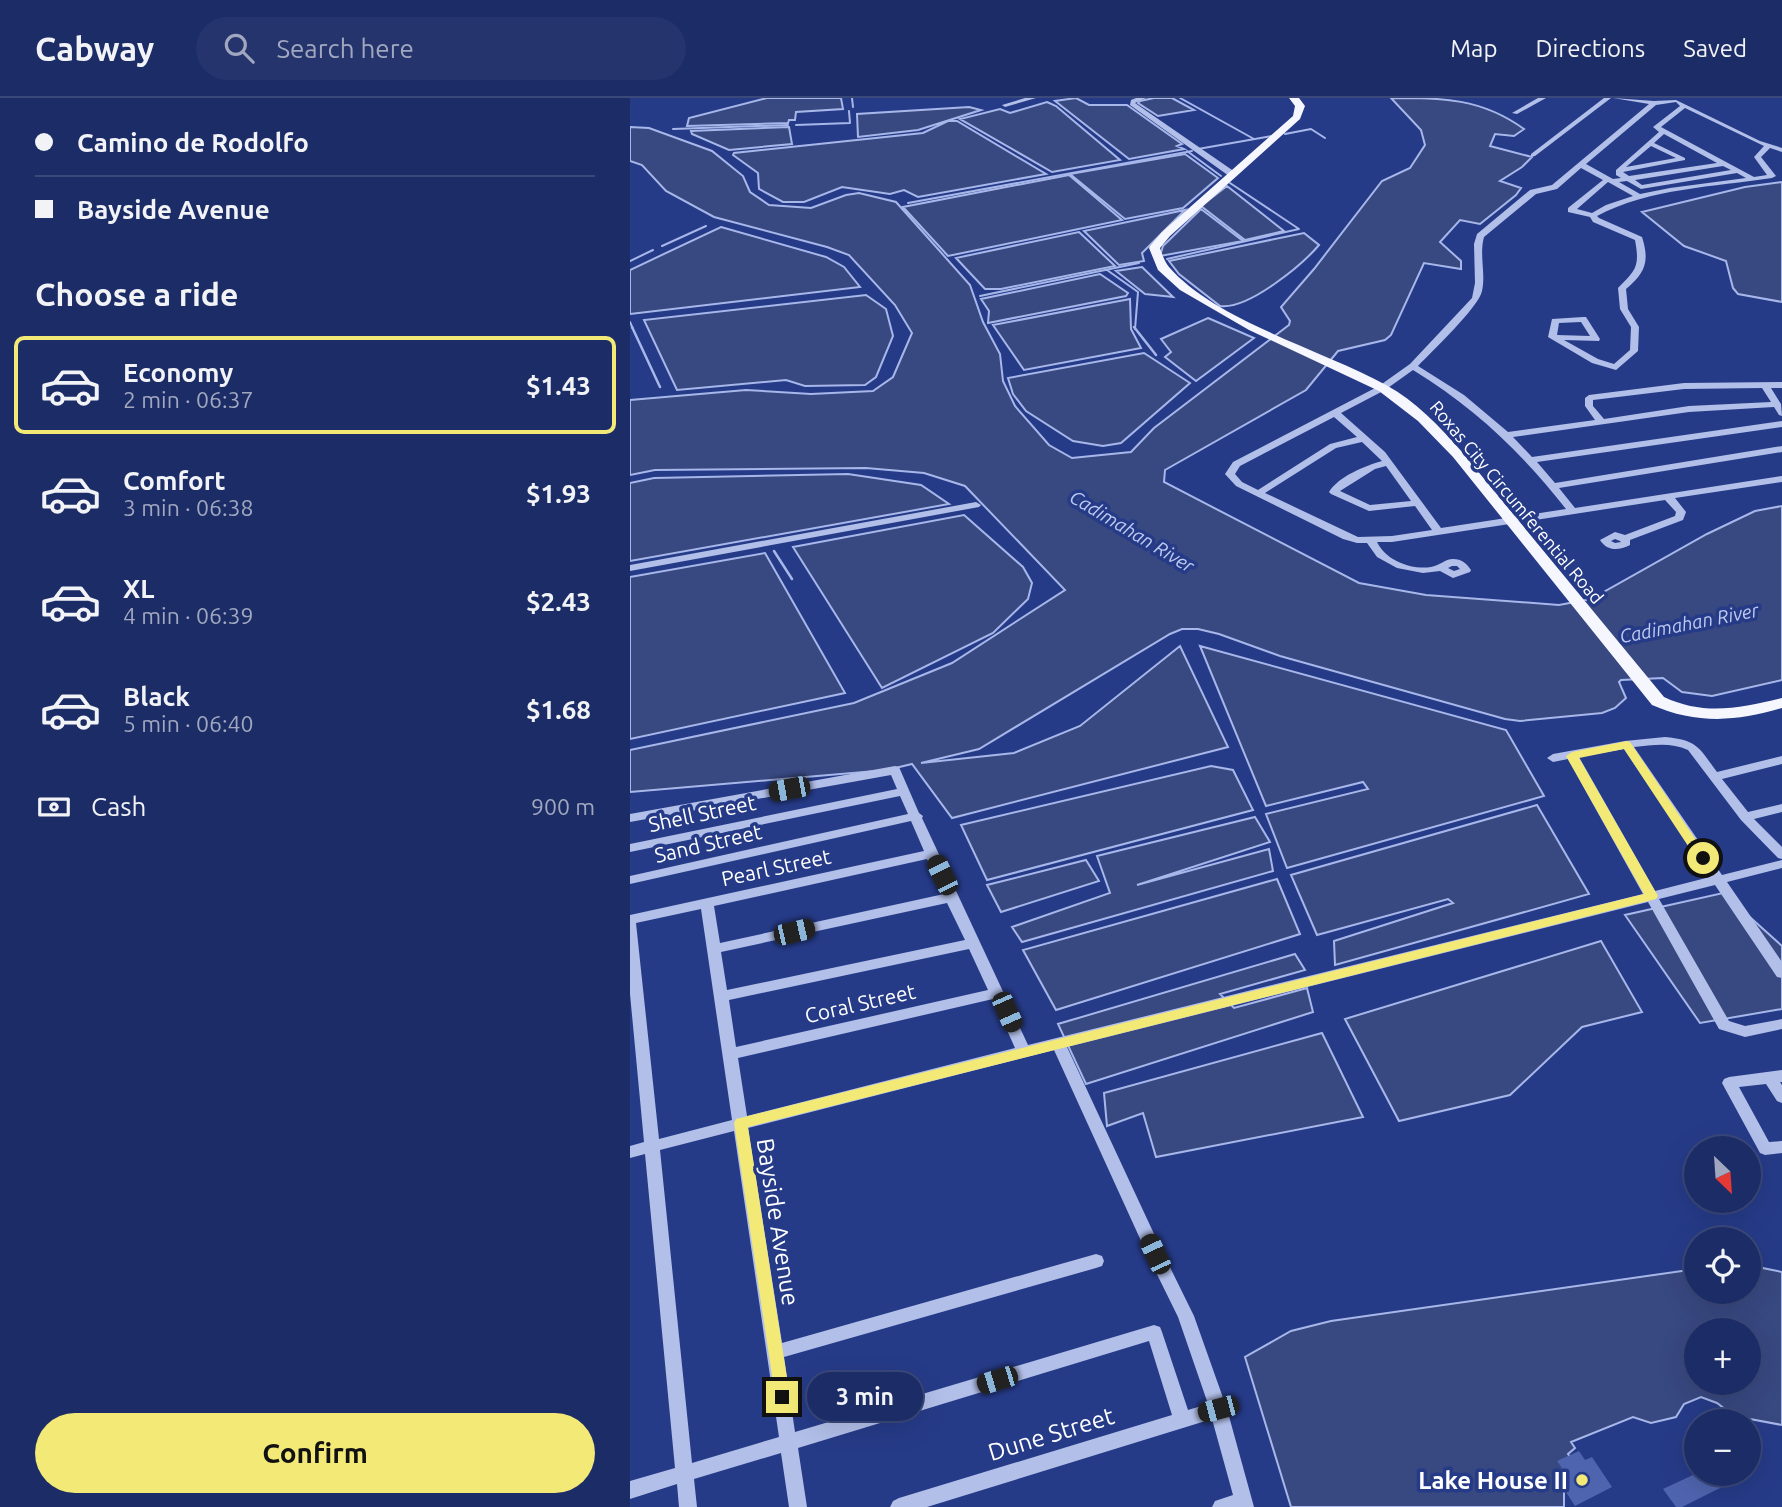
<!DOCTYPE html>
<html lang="en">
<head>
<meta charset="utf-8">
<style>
  :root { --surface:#1c2c66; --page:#25346c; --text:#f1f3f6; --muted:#a0a7bf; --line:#3a487a; --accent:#f2e977 }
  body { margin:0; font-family:Ubuntu,sans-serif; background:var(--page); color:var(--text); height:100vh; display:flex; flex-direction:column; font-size:26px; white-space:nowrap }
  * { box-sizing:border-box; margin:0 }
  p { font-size:23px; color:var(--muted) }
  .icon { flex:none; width:38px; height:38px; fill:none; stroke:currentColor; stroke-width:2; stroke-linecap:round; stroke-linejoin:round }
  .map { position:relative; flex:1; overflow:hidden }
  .panel { display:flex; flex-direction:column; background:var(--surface); width:630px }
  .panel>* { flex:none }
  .guide { display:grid; align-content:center; height:154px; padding:0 35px; background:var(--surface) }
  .needle { width:46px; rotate:155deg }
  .buttons { position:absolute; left:1054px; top:1038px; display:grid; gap:14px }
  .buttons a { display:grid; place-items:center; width:77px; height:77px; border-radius:50%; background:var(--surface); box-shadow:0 7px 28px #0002,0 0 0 2px var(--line); font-size:35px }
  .end { position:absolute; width:32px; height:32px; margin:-16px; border:9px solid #f2e977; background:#111; box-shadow:0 0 0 4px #111 }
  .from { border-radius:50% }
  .bubble { position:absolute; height:49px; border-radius:24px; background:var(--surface); box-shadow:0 7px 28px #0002,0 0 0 2px var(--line); font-size:23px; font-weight:700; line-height:49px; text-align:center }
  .car { position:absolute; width:21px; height:42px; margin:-21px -10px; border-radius:9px; box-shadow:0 0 5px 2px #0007; background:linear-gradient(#222 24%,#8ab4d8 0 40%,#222 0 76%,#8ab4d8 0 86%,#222 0) }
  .guide b { display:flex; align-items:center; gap:24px; height:66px; font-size:26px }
  .guide b+b { border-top:2px solid var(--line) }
  .guide i { width:18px; height:18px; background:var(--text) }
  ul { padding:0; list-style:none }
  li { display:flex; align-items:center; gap:21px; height:98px; margin:0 14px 10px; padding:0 21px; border:4px solid transparent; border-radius:10px }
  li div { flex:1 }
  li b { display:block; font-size:26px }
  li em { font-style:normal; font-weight:700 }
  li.on { border-color:var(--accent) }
  li>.icon { width:63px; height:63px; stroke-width:1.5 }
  h2 { padding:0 35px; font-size:32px; line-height:84px }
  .pay { display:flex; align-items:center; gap:18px; height:77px; padding:0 35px; font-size:26px }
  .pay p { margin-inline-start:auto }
  .action { display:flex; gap:14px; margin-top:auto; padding:14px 35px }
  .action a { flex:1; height:80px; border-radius:42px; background:var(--accent); color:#111; font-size:28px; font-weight:700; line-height:80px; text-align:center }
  header { display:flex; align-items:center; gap:42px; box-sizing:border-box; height:98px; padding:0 35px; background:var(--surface); border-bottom:2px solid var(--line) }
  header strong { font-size:33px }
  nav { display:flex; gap:38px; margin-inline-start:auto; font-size:24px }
  .search { width:490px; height:63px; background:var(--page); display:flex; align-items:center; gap:18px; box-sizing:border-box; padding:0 24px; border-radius:38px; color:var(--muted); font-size:26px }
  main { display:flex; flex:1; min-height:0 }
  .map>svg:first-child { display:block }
  .water { fill:#384880; stroke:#a7b7e9; stroke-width:2; fill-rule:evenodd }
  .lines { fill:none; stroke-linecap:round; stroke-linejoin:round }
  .stream-far1 { stroke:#a7b7e9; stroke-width:2 }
  .stream { stroke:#a7b7e9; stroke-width:2.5 }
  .building { fill:#4f64af }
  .minor { fill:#b2bfe9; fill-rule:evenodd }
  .major { fill:#f5f6fe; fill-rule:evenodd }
  .route { fill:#f2e977 }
  .poi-dot { fill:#f2e977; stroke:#263b88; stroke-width:2.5 }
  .labels { text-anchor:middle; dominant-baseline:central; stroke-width:7; stroke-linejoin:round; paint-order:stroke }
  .far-street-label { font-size:18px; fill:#fff; stroke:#263b88 }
  .far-water-label { font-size:19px; font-style:italic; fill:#becaf0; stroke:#263b88 }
  .street-label { font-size:21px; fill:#fff; stroke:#263b88 }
  .near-street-label { font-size:24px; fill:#fff; stroke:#263b88 }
  .near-poi-label { font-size:24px; font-weight:bold; fill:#fff; stroke:#263b88; text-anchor:end }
</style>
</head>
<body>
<header>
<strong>Cabway</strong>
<div class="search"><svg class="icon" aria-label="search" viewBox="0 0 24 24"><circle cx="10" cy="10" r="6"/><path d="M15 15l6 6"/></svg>Search here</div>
<nav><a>Map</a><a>Directions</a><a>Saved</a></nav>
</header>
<main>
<section class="panel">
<div class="guide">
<b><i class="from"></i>Camino de Rodolfo</b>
<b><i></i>Bayside Avenue</b>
</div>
<h2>Choose a ride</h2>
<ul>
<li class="on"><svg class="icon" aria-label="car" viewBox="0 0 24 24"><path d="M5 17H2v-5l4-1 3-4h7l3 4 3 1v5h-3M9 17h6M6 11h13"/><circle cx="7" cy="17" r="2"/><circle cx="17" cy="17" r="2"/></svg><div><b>Economy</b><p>2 min · 06:37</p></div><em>$1.43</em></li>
<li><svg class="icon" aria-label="car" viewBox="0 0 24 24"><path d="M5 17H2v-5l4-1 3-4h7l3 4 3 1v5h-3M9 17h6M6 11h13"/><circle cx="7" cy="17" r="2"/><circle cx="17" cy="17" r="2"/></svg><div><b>Comfort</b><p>3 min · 06:38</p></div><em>$1.93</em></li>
<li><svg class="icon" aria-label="car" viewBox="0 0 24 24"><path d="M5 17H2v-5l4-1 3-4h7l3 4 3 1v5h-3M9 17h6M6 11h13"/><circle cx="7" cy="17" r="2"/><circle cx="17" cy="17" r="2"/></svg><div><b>XL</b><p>4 min · 06:39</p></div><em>$2.43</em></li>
<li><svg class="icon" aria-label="car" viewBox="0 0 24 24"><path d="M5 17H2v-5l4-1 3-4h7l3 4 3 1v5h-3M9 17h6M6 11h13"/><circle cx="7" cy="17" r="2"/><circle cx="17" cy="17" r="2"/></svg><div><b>Black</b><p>5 min · 06:40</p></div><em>$1.68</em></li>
</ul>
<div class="pay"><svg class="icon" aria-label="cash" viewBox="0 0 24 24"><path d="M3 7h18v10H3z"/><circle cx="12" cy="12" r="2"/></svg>Cash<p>900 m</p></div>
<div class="action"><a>Confirm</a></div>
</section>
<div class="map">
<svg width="1152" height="1409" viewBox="0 0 1152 1409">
  <rect width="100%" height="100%" fill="#263b88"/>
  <path class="water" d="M137 0H211L213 11 166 14 165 22H159L158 25 57 28 59 20Z
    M446 0 459 7H497L552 46 547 48 554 51 499 61 425 3Z
    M524 0H542L564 12 528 18 508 5 510 3Z
    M761 0C813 0 851 0 894 31L884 38 865 36 860 48 902 59 892 69 870 83 891 90 886 97 850 126 830 122 810 144 831 163V171L794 165 761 237 755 242 708 253 676 292 535 372 534 384 729 485 796 497 929 507 961 501 1077 436 1125 413 1152 408V582L1082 598 1052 594 1033 580 991 582 989 584 996 600 985 610 972 615 890 623 875 621 650 558 589 536 568 531H552L540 536 349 651 291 665 384 655 450 628 550 548 598 649 322 720 282 666 257 672 0 694V652L224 605 322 565 435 492 335 388 294 375 236 370 25 372 0 377V302L116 292 181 296 243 293 263 279 282 235 265 207 219 157 197 149 84 119 36 93 12 67 0 63V29L19 30 82 53 113 78 120 94 139 107 181 110 216 97 229 95 266 104 340 187 353 224 370 256 373 283 385 308 419 347 442 360 501 354 524 330 659 227 660 223 651 209 684 171 752 83 780 70 795 47 791 32Z
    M417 4 426 8 490 62 422 74 330 21 370 11 380 15Z
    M339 9 351 12 288 32 228 39 227 16Z
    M318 23H327L416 76 288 99 274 92 260 96 212 89 174 104H153L129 91 128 75 103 57 104 55 293 35Z
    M159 29 162 46 99 52 62 36 61 33Z
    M555 56 588 80 553 110 495 121 440 76Z
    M439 77 492 122 318 158 273 109Z
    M1152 84V204L1108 196 1103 190 1096 163 1054 148 1012 114 1115 89Z
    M597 88 654 133 615 142 571 108Z
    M571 111 613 143 530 158 533 148Z
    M555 112 512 155 514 163 489 167 454 133Z
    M91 129 196 159 214 169 230 189 0 216V172Z
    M449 134 485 168 371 191H355L326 160Z
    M674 135 689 147C672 167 618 212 590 208L549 176 539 163Z
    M512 169 543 199 515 196 486 173Z
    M470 176 498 195 496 198 358 225 359 213 351 201Z
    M236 197 256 211 263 238 246 279 235 287 175 288 156 282 47 292 14 222Z
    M500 201 501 231 511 250 394 272 363 227Z
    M578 220 624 240 566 283 535 259 541 254 531 241Z
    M514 255 560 285 491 345 473 348 443 343 396 313 383 296 378 280Z
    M218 376 291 387 319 406 0 463V385L24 380Z
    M334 417 393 469 402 485 398 501 363 535 252 590 163 449Z
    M135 455 215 595 0 641V479Z
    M570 548 876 632 914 698 657 770 636 716 738 691 733 684 636 708Z
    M581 668 603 672 623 712 357 782 331 727Z
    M907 707 959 796 705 867 704 843 823 805 818 801 687 837 661 777Z
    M625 719 640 744 507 787 639 751 643 773 392 844 382 829 480 795 467 758Z
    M456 762 469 783 371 814 357 787Z
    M647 781 670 836 426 912 393 852Z
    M1093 795 1152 848V911L1070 925 995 817Z
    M971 843 1012 914 952 929 880 997 769 1023 715 921Z
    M665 856 675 872 590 896 604 910 677 890 683 914 456 986 428 926Z
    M692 935 733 1019 526 1059 513 1015 477 1028 474 995Z
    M1118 1167 1152 1174V1327L1104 1318 1087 1305 1071 1299 1054 1306 1046 1319 1021 1325 1003 1319 941 1344 945 1350 938 1356 945 1367 934 1372V1409H661L615 1259 661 1233 701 1223 1066 1171V1194H1118ZM1066 1232H1118V1284H1066Z"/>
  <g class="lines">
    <path class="stream-far1" d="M222 0 223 9
      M550 0 624 41
      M166 27 220 25 219 13
      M43 31 158 27
      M655 36 681 31 695 40
      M568 51 642 38
      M557 53 591 78
      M278 105 562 53
      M32 148 76 128
      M537 161 669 131 600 85
      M0 163 23 152
      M477 172 508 194 505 231
      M350 198 509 165
      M0 224 3 231"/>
    <path class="stream" d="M2 229 30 289
      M504 229 526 257
      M144 453 162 481"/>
  </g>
  <path class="building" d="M949 1353 955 1362 962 1359 982 1389 945 1408 923 1374 932 1370 927 1363Z
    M1065 1376H1090L1098 1386 1052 1409H1046L1033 1391Z"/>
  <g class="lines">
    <path class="minor" d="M395 0H406L375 9 372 7Z
      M506 0H516L505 5 605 74V78H599L500 7 501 2Z
      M908 0H916L887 16 882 15Z
      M974 0H981L905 58H901V56Z
      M983 0 1024 3 1046 2 1130 43 1152 50V54L1140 50 1131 59 1146 78 1142 80C1084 89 1020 90 967 118L969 120 1012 139C1020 164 1015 175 996 191L998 211 1009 229 1008 253 986 272 962 265 918 239 922 221 953 219H956L970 241 969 243 934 242 968 261 984 266 1000 252 1001 229 990 211 988 190C1006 172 1010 169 1005 142L963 124 960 119 938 114V110L973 82 951 70 927 91 906 96 854 139C849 157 856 175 852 193 849 209 802 253 788 268L834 297 878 334 965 322 955 308V300L959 297 1054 285 1152 284V290H1141L1151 306 1152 318 1149 317 1144 309 1059 314 883 339 902 359 1152 323V329L907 364 925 385 1152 348V354L929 390 945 410 1152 378V384L1045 400 1056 414 1053 422 1000 442V447C988 453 977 453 970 442L985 434 995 437 1045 418 1046 414 1035 402 762 444H747C756 463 782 472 801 469 809 468 815 461 823 461 832 461 836 465 841 472L840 474 823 480 810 473 793 475 767 470 747 459 737 445H727L713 441 606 388 595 376 603 364 749 288 780 266 842 200 845 185 844 146 847 136 900 92 922 87 1019 6ZM1046 4 1050 8 1023 29 1029 34 986 72V77L991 80 983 81 956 66 1026 7ZM1055 10 1134 48 1124 59 1137 77 1124 79 1031 29ZM1034 36 1087 65 999 78 993 74 1055 62V60L1024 45ZM1021 48 1046 60 996 69ZM1093 68 1101 72 1012 87 1005 82ZM1107 75 1116 80 1040 90 1010 96 989 84 997 83 1011 91ZM978 84 1003 98 976 107 962 115 947 111ZM951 224 960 238 927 237 929 225ZM783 272C845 310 891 354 936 411L811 430 755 354 711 315 755 292ZM1132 290 1141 304 1059 308 974 321 963 308V302L1054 291ZM704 319 727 339 700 346 628 392 612 384 605 376 610 368ZM732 344 752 363C735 368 709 378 699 394L701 396 739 413 785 408 802 432 762 438 728 439 635 395 706 350ZM756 368 781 403 740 407 710 393 745 371ZM985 441 990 443 991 444 985 445 981 443ZM822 468H827L830 471 824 473 818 470Z
      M346 404 351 407 349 409 0 473V467Z
      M1035 639C1068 642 1069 650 1087 674L1152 658V666L1092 681 1118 714 1152 706V714L1124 721 1152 749V761L1148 760 1111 722 1058 652C1041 644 1023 647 1004 649L1092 777 1152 762V770L1097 784 1152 864V880L1147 879 1085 787 1029 801 1099 923 1115 928 1152 921V931L1115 939 1089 931 1018 804 437 949 532 1153 564 1218 597 1311 624 1409H582L585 1403 603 1397 582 1321 297 1409H260L263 1403 269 1400 542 1317 519 1243 168 1350 177 1409H159L151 1355 64 1381 67 1409H49L47 1386 0 1401V1383L45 1370 15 1056 0 1060V1048L14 1044 0 896V817L294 753 281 723 0 786V778L278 716 270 698 0 754V746L267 691 261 677 0 724V716L265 668 269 669 289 715 293 718 292 720 398 947 1013 796 938 661 923 664 917 660 923 656 995 643ZM994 651 1080 779 1025 793 949 659ZM297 761 314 796 90 845 84 808ZM317 805 335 842 97 892 91 854ZM71 811 102 1022 29 1041 6 825ZM339 851 358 892 106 949 99 902ZM363 901 385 950 117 1018 108 960ZM424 952 517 1156 548 1219 578 1306 558 1312 532 1234 530 1229 524 1227 165 1334 154 1259 466 1170 472 1168 474 1163 472 1158 466 1156 152 1245 118 1030ZM104 1033 149 1339 62 1365 30 1052Z
      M1152 972V984H1150L1152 987V1005L1147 1003 1136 986 1109 989 1139 1044 1152 1043V1055L1135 1057 1130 1055 1092 985 1094 981 1099 979Z"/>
    <path class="major" d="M659 0H669L675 8 670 21 540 138 530 150C532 157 535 164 539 169 586 223 693 252 756 287 786 303 810 329 832 354L1034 599C1074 618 1111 610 1152 600V610C1107 624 1065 626 1022 607L823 359 788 323 749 293 619 232 550 192 528 172 519 150 520 148 532 134 663 18 665 8Z"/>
  </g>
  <path class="route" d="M997 643 1000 644 1078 760 1077 763H1068L994 651 949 660 1028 798 1026 801 118 1029 160 1299 157 1304 152 1306 146 1304 104 1025 106 1021 1014 796 936 658 942 654Z"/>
  <circle class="poi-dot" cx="952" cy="1382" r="7"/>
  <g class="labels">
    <g class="far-street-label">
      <text transform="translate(887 404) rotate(50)">Roxas City Circumferential Road</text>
    </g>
    <g class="far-water-label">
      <text transform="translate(502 433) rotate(31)">Cadimahan River</text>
      <text transform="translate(1059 525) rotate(-11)">Cadimahan River</text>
    </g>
    <g class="street-label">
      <text transform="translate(72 715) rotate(-12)">Shell Street</text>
      <text transform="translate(78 745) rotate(-13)">Sand Street</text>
      <text transform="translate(146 769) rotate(-12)">Pearl Street</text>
      <text transform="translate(230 905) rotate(-13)">Coral Street</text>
    </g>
    <g class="near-street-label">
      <text transform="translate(148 1124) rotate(81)">Bayside Avenue</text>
      <text transform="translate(421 1336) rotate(-17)">Dune Street</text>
    </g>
    <g class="near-poi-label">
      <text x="938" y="1382">Lake House II</text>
    </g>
  </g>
</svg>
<div class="buttons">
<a><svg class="needle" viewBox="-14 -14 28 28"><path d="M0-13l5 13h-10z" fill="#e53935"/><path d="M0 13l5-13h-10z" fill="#a0a7bf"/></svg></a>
<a><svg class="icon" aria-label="locate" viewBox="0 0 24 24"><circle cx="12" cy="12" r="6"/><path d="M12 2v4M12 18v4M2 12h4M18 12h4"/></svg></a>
<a>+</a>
<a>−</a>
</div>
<i class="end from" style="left:1073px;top:760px"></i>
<i class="end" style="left:152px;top:1299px"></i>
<div class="bubble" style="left:177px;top:1274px;width:116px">3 min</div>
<i class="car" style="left:159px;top:691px;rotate:259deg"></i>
<i class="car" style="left:312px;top:777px;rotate:334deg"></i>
<i class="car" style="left:164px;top:834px;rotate:77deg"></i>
<i class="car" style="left:377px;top:914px;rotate:156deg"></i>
<i class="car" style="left:525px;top:1156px;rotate:335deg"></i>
<i class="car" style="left:367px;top:1282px;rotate:253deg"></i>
<i class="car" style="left:588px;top:1311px;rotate:255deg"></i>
</div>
</main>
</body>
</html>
